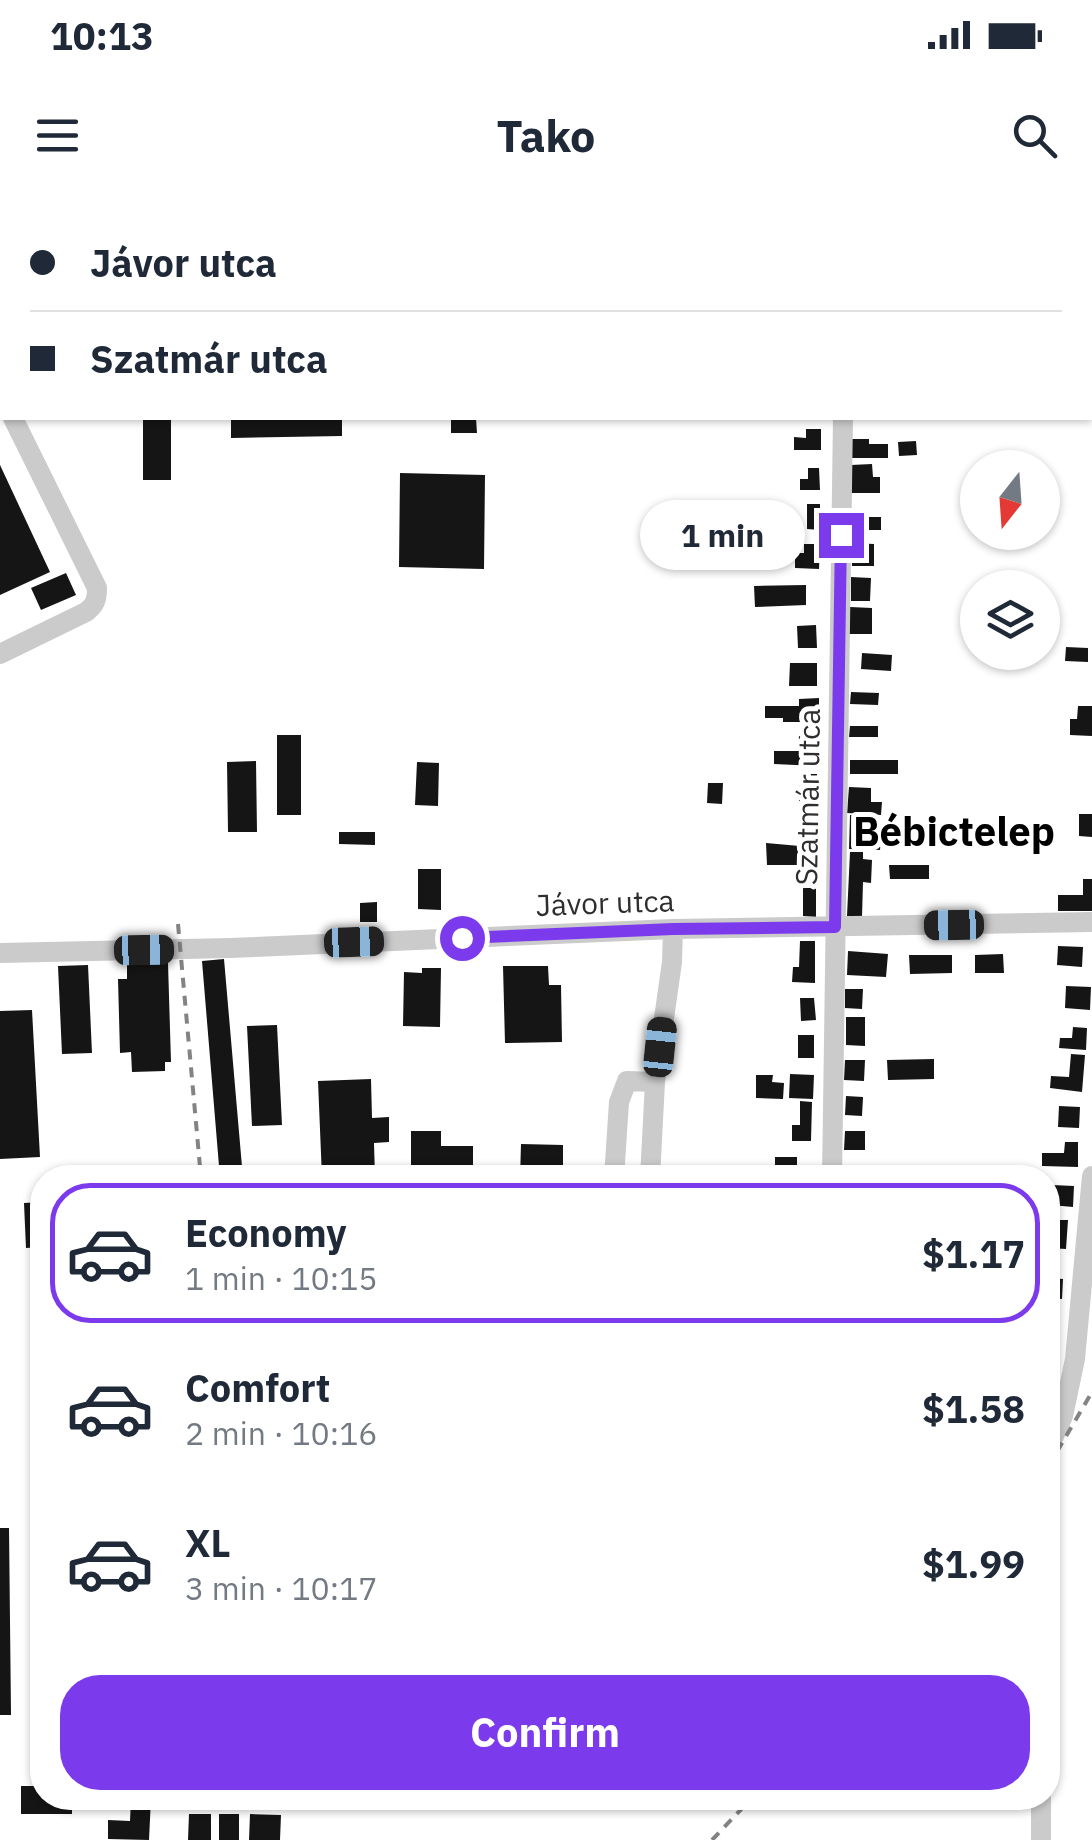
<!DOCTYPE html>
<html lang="en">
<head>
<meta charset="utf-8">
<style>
  :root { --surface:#fff; --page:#f2f2f3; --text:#1f2937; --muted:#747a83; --line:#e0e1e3; --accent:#7c3aed }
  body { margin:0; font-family:"IBM Plex Sans",sans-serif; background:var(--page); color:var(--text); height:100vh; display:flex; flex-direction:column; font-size:38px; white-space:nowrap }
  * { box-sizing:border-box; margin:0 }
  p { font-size:32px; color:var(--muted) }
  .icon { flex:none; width:55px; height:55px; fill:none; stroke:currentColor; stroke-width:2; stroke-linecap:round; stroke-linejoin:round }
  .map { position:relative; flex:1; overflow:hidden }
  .details { position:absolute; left:30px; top:965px; width:1030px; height:645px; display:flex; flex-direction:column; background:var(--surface); border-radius:40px; box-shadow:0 2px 8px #0004 }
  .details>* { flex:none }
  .banner { position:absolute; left:0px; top:0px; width:1092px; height:220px; box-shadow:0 2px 8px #0004; display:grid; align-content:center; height:220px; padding:0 30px; background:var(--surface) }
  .needle { width:65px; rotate:197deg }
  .controls { position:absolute; left:960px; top:250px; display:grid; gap:20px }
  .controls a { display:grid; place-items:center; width:100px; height:100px; border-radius:50%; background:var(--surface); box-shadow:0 2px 8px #0004; font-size:50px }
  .end { position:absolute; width:45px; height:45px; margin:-22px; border:12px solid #7c3aed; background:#fff; box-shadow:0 0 0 5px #fff }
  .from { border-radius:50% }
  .bubble { position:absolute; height:70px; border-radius:35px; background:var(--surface); box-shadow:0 2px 8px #0004; font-size:32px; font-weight:800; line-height:70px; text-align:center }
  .car { position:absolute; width:30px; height:60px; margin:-30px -15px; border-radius:12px; box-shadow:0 0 8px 2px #0007; background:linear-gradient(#222 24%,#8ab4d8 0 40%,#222 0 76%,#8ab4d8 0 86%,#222 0) }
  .banner b { display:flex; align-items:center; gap:35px; height:95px; font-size:38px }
  .banner b+b { border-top:2px solid var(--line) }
  .banner i { width:25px; height:25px; background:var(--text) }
  ul { padding:18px 0 0; list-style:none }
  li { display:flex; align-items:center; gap:30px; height:140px; margin:0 20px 15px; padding:0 10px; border:5px solid transparent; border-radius:40px }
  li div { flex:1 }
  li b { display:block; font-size:38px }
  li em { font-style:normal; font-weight:800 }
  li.on { border-color:var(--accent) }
  li>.icon { width:90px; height:90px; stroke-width:1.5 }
  .primary-button { display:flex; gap:20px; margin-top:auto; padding:20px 30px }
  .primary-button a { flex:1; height:115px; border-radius:40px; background:var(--accent); color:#fff; font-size:40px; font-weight:800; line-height:115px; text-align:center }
  .status { display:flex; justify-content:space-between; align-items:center; height:70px; padding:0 50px; background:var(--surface); direction:ltr }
  .status svg { height:28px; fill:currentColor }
  header { display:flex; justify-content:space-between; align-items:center; height:130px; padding:0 30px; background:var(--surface); font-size:45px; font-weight:800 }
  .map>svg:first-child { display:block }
  .building { fill:#151515 }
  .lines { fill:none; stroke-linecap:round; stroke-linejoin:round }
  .minor { stroke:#cbcbcb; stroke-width:20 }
  .rail { stroke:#838383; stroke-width:4; stroke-dasharray:10 8; stroke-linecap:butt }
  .route { stroke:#7c3aed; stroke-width:12 }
  .labels { text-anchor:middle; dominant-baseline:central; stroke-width:10; stroke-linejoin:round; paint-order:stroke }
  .street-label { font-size:30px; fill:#2e2e2e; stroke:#fff }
  .district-label { font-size:40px; font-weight:bold; fill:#000; stroke:#fff }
</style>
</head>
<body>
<div class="status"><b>10:13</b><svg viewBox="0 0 49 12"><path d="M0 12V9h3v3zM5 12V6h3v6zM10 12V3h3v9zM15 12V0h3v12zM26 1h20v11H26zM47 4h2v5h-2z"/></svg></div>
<header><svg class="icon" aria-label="menu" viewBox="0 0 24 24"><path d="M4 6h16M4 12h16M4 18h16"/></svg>Tako<svg class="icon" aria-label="search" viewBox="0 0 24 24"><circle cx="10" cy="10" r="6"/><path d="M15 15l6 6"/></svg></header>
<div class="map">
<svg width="1092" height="1640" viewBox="0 0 1092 1640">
  <rect width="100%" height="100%" fill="#fff"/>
  <path class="building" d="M143 218H171V280H143Z
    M231 218H342V236L231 238Z
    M451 218H476L477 233H451Z
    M806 229H821V250H794V237L806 238Z
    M850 239H869V244H888V258H850Z
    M916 241 917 255 899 256 898 242Z
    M872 264 873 277H880V293H851V265Z
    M0 265 50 372 0 395Z
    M808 268H819L820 290H800V279H808Z
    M400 273 485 275 484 369 399 367Z
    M807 304H820V330L807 329Z
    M850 308H864V317H881V330H850Z
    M852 343 874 344V366H852Z
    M804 344H820L819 369 795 368V353H804Z
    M66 373 76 395 41 410 31 388Z
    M851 377 871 378 870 401H851Z
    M806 385V405L755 407 754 386Z
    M850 407 872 408V434H849Z
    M816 425 817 448H798L797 426Z
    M1066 447 1088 448V462L1065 461Z
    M862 453 892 455 891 471 861 469Z
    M790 463H817V486H789Z
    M851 492 879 493 878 505 850 504Z
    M819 498V522H783V518H765V506H799V499Z
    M1078 506H1092V536L1070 535V519H1077Z
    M850 526H878V537H849Z
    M277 535H301V615H277Z
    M799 536H817V566L774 564V551H798Z
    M850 560H898V574H850Z
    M256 561 257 632H228L227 562Z
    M417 562 439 563 438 606 415 605Z
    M800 574H817L816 602 799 601Z
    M708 583H723L722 604 707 603Z
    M849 587 871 588V602H882L881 615 847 613Z
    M1079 614H1092V637L1079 636Z
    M850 615 869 616 868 637 881 638 880 650 849 649Z
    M799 620H819V640H799Z
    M339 632H375V645L339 644Z
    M766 643 811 647 812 665H767Z
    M850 652H863V659L872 660 871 683 863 682 862 717 847 716Z
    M889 665H929V679H890Z
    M418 669H441V710L418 709Z
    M1083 679H1092V711H1058V695H1083Z
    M803 688H816V717L803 716Z
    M377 702V722H360V703Z
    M800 741H815V783L792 782 793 767H799Z
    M1058 746 1083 747 1082 767 1057 765Z
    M848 751 888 754 886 777 847 775Z
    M1003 754 1004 773H975V755Z
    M909 755H952V773L910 774Z
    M224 759 243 978H220L202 761Z
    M168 763 171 862H165V871L132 872 131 852 120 853 118 779H127V764Z
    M88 765 92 853 62 854 58 766Z
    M503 766H548L549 785H561L562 842 505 843Z
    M422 768H441L440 827 403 826 404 772 422 773Z
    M1066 786 1091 787 1090 810 1065 808Z
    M845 789H863L862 809 845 808Z
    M800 798H814L816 820 801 821Z
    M32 810 40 957 0 959V811Z
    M846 817H865V846L846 845Z
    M277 825 282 925 252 926 247 826Z
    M1073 827 1087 828 1086 850 1059 848 1060 838H1072Z
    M798 835H814V858H798Z
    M1071 854 1085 855 1082 892 1050 888 1051 876 1069 877Z
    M934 859V879L888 880 887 860Z
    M845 860H865L864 881 844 880Z
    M790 874 814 875 813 899 789 898Z
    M756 875H773L772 882 784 883 783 899 756 898Z
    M371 879 372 918 389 917V942L374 943 375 978H322L318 881Z
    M846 896 863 897 862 916 845 915Z
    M800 901 812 902 811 941H792V925H800Z
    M1059 906 1080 907 1079 928 1058 927Z
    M411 931H441V946H473V978H411Z
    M845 931H865V950H844Z
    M1065 942H1078V967L1042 966V953H1064Z
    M521 944 563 945V978H520Z
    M775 957H797V976H775Z
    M1052 985 1074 986 1073 1007 1051 1005Z
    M42 1002V1047L26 1048 24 1003Z
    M1055 1020H1068L1066 1049 1048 1048V1030L1055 1031Z
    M1050 1078 1063 1079 1062 1099 1049 1098Z
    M0 1328H9L11 1515H0Z
    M21 1586H42V1598H72V1614H21Z
    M131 1598H151L149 1640 108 1639V1620L130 1621Z
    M189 1614H211V1640H188Z
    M219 1614H239V1640H219Z
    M250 1614 281 1615 280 1640H249Z"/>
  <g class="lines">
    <path class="minor" d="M846 2V0
      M0 190 2 195
      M0 454 86 412C95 405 97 400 97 388L13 218
      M0 753 230 748 673 729 1092 722
      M614 978 619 902 627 881 655 882
      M650 978 655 882 672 762 673 729
      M832 978 843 218
      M1048 1249 1063 1216 1075 1159 1092 976
      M1048 1329V1381
      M1041 1640V1598"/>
    <path class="rail" d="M178 724 201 978
      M1048 1267 1092 1192
      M712 1640 752 1598"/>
  </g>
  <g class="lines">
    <path class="route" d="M462 738 673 729 835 727 841 335"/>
  </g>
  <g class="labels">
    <g class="street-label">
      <text transform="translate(807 597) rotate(-89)">Szatmár utca</text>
      <text transform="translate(605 702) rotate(-2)">Jávor utca</text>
    </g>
    <g class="district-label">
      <text x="954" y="631">Bébictelep</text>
    </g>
  </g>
</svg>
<div class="controls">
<a><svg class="needle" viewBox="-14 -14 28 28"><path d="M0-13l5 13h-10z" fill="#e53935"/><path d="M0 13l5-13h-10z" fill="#747a83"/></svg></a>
<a><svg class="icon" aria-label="layers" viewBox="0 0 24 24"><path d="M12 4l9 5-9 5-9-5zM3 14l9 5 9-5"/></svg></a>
</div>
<i class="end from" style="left:462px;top:738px"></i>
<i class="end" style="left:841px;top:335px"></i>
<div class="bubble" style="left:640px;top:300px;width:165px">1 min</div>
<i class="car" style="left:954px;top:725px;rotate:269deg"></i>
<i class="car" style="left:354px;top:742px;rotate:88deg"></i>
<i class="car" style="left:144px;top:750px;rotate:89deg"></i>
<i class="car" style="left:660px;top:847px;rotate:6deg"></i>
<div class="banner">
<b><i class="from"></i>Jávor utca</b>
<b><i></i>Szatmár utca</b>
</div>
<section class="details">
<ul>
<li class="on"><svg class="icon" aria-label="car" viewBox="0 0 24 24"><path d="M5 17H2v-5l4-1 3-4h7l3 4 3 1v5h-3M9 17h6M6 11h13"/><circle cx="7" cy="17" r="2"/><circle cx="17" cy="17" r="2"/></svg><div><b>Economy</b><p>1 min · 10:15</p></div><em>$1.17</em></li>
<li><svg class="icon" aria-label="car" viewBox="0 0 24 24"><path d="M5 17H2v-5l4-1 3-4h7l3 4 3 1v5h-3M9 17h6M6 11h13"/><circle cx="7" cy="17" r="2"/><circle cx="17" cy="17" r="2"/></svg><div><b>Comfort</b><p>2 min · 10:16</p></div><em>$1.58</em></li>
<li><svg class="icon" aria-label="car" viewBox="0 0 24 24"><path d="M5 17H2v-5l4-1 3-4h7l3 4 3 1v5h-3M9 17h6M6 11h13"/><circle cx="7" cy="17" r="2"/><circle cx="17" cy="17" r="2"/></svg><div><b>XL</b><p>3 min · 10:17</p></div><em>$1.99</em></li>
</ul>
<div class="primary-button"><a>Confirm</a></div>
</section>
</div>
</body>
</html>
